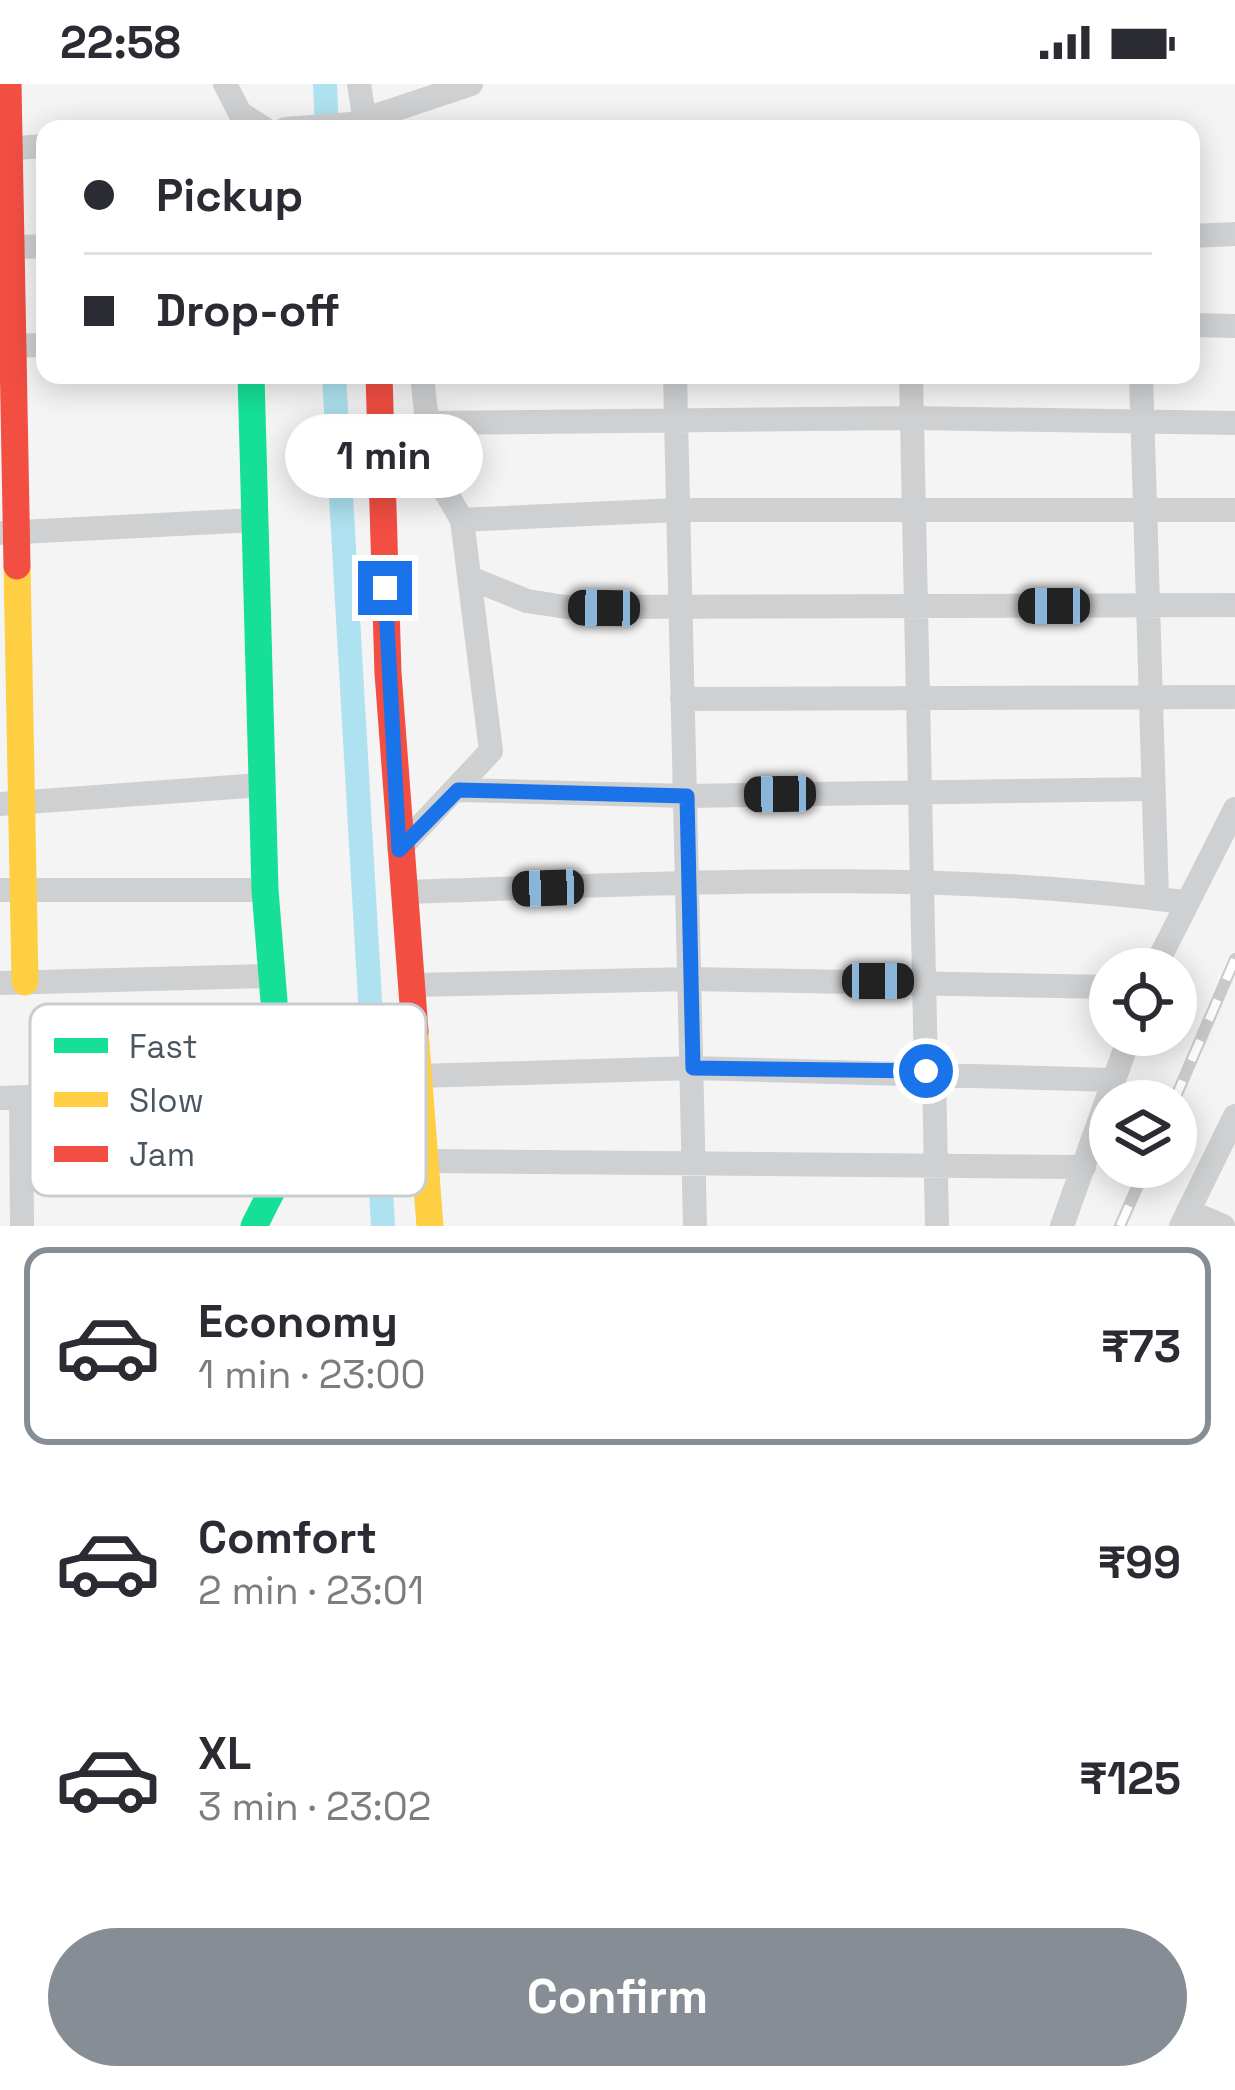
<!DOCTYPE html>
<html lang="en">
<head>
<meta charset="utf-8">
<style>
  :root { --surface:#fff; --page:#f2f2f3; --text:#2b2b33; --muted:#7c7c81; --line:#e1e1e2; --accent:#868d94 }
  body { margin:0; font-family:"Space Grotesk",sans-serif; background:var(--page); color:var(--text); height:100vh; display:flex; flex-direction:column; font-size:45px; white-space:nowrap }
  * { box-sizing:border-box; margin:0 }
  p { font-size:39px; color:var(--muted) }
  .icon { flex:none; width:66px; height:66px; fill:none; stroke:currentColor; stroke-width:2; stroke-linecap:round; stroke-linejoin:round }
  .map { position:relative; height:1142px; overflow:hidden }
  .side { display:flex; flex-direction:column; background:var(--surface); flex:1 }
  .side>* { flex:none }
  .guide { position:absolute; left:36px; top:36px; width:1164px; height:264px; border-radius:24px; box-shadow:0 6px 30px #0003; display:grid; align-content:center; height:264px; padding:0 48px; background:var(--surface) }
  .fabs { position:absolute; left:1089px; top:864px; display:grid; gap:24px }
  .fabs a { display:grid; place-items:center; width:108px; height:108px; border-radius:50%; background:var(--surface); box-shadow:0 6px 30px #0003; font-size:60px }
  .end { position:absolute; width:54px; height:54px; margin:-27px; border:15px solid #1a73e8; background:#fff; box-shadow:0 0 0 6px #fff }
  .from { border-radius:50% }
  .bubble { position:absolute; height:84px; border-radius:42px; background:var(--surface); box-shadow:0 6px 30px #0003; font-size:39px; font-weight:600; line-height:84px; text-align:center }
  .car { position:absolute; width:36px; height:72px; margin:-36px -18px; border-radius:15px; box-shadow:0 0 9px 3px #0007; background:linear-gradient(#222 24%,#8ab4d8 0 40%,#222 0 76%,#8ab4d8 0 86%,#222 0) }
  .guide b { display:flex; align-items:center; gap:42px; height:114px; font-size:45px }
  .guide b+b { border-top:3px solid var(--line) }
  .guide i { width:30px; height:30px; background:var(--text) }
  ul { padding:21px 0 0; list-style:none }
  li { display:flex; align-items:center; gap:36px; height:198px; margin:0 24px 18px; padding:0 24px; border:6px solid transparent; border-radius:24px }
  li div { flex:1 }
  li b { display:block; font-size:45px }
  li em { font-style:normal; font-weight:600 }
  li.on { border-color:var(--accent) }
  li>.icon { width:108px; height:108px; stroke-width:1.5 }
  .action { display:flex; gap:24px; margin-top:auto; padding:24px 48px }
  .action a { flex:1; height:138px; border-radius:72px; background:var(--accent); color:#fff; font-size:48px; font-weight:600; line-height:138px; text-align:center }
  .status { display:flex; justify-content:space-between; align-items:center; height:84px; padding:0 60px; background:var(--surface); direction:ltr }
  .status svg { height:33px; fill:currentColor }
  .map>svg:first-child { display:block }
  .lines { fill:none; stroke-linecap:round; stroke-linejoin:round }
  .canal { stroke:#aee2f0; stroke-width:24 }
  .street { stroke:#ced0d2; stroke-width:24 }
  .fast { stroke:#16e098; stroke-width:27 }
  .slow { stroke:#ffcf43; stroke-width:27 }
  .jam { stroke:#f24e42; stroke-width:27 }
  .rail-casing { stroke:#c9cacc; stroke-width:12 }
  .rail { stroke:#fff; stroke-width:8; stroke-dasharray:22; stroke-linecap:butt }
  .route { stroke:#1a73e8; stroke-width:15 }
  .key { fill:#fff; stroke:#c9ccd0; stroke-width:3 }
  .key-label { font-size:33px; fill:#4a5661 }
</style>
</head>
<body>
<div class="status"><b>22:58</b><svg viewBox="0 0 49 12"><path d="M0 12V9h3v3zM5 12V6h3v6zM10 12V3h3v9zM15 12V0h3v12zM26 1h20v11H26zM47 4h2v5h-2z"/></svg></div>
<div class="map">
<svg width="1235" height="1142" viewBox="0 0 1235 1142">
  <rect width="100%" height="100%" fill="#f4f4f4"/>
  <g class="lines">
    <path class="canal" d="M325 0 327 45
      M334 291 383 1142"/>
    <path class="street" d="M225 0 240 29 265 45
      M359 0 366 45
      M285 45 351 40 471 0
      M0 65 45 62
      M1191 152 1235 150
      M0 164 45 162
      M1191 241 1235 242
      M2 262 45 261
      M675 291 695 1142
      M911 291 926 987
      M1141 291 1157 814
      M425 339 912 334 1235 339
      M462 436 676 426H1235
      M2 449 255 436
      M470 494 527 517 566 523 1235 521
      M682 615 1235 613
      M458 706 687 712 1153 705
      M0 720 261 701
      M399 765 491 667 462 436 432 385 422 291
      M0 806H265
      M404 808C662 800 927 784 1184 818
      M1154 885 1235 725
      M0 899 269 892
      M412 901 692 895 1110 903
      M934 987 937 1142
      M418 992 693 984 1114 996
      M0 1014 218 1006 256 982 275 949
      M21 1014 22 1142
      M425 1077 1084 1083
      M1188 1127 1223 1142
      M1062 1142 1130 951
      M1181 1142 1235 1032"/>
    <path class="fast" d="M251 291 265 806 287 1077 254 1142"/>
    <path class="slow" d="M17 482 25 898
      M415 947 430 1142"/>
    <path class="jam" d="M8 0 17 482
      M379 291 388 589 415 947"/>
    <defs>
      <path id="rail" d="M1174 1017 1235 875
        M1120 1142 1146 1083"/>
    </defs>
    <use href="#rail" class="rail-casing"/>
    <use href="#rail" class="rail"/>
  </g>
  <g class="lines">
    <path class="route" d="M385 504 399 766 458 706 687 712 693 984 926 987"/>
  </g>
  <rect x="30" y="920" width="396" height="192" rx="18" class="key"/>
  <rect x="54" y="954" width="54" height="15" fill="#16e098"/>
  <rect x="54" y="1008" width="54" height="15" fill="#ffcf43"/>
  <rect x="54" y="1062" width="54" height="16" fill="#f24e42"/>
  <g class="key-label">
    <text x="129" y="974">Fast</text>
    <text x="129" y="1028">Slow</text>
    <text x="129" y="1082">Jam</text>
  </g>
</svg>
<div class="fabs">
<a><svg class="icon" aria-label="locate" viewBox="0 0 24 24"><circle cx="12" cy="12" r="6"/><path d="M12 2v4M12 18v4M2 12h4M18 12h4"/></svg></a>
<a><svg class="icon" aria-label="layers" viewBox="0 0 24 24"><path d="M12 4l9 5-9 5-9-5zM3 14l9 5 9-5"/></svg></a>
</div>
<i class="end from" style="left:926px;top:987px"></i>
<i class="end" style="left:385px;top:504px"></i>
<div class="bubble" style="left:285px;top:330px;width:198px">1 min</div>
<i class="car" style="left:1054px;top:522px;rotate:270deg"></i>
<i class="car" style="left:604px;top:524px;rotate:271deg"></i>
<i class="car" style="left:780px;top:710px;rotate:269deg"></i>
<i class="car" style="left:548px;top:804px;rotate:268deg"></i>
<i class="car" style="left:878px;top:897px;rotate:90deg"></i>
<div class="guide">
<b><i class="from"></i>Pickup</b>
<b><i></i>Drop-off</b>
</div>
</div>
<section class="side">
<ul>
<li class="on"><svg class="icon" aria-label="car" viewBox="0 0 24 24"><path d="M5 17H2v-5l4-1 3-4h7l3 4 3 1v5h-3M9 17h6M6 11h13"/><circle cx="7" cy="17" r="2"/><circle cx="17" cy="17" r="2"/></svg><div><b>Economy</b><p>1 min · 23:00</p></div><em>₹73</em></li>
<li><svg class="icon" aria-label="car" viewBox="0 0 24 24"><path d="M5 17H2v-5l4-1 3-4h7l3 4 3 1v5h-3M9 17h6M6 11h13"/><circle cx="7" cy="17" r="2"/><circle cx="17" cy="17" r="2"/></svg><div><b>Comfort</b><p>2 min · 23:01</p></div><em>₹99</em></li>
<li><svg class="icon" aria-label="car" viewBox="0 0 24 24"><path d="M5 17H2v-5l4-1 3-4h7l3 4 3 1v5h-3M9 17h6M6 11h13"/><circle cx="7" cy="17" r="2"/><circle cx="17" cy="17" r="2"/></svg><div><b>XL</b><p>3 min · 23:02</p></div><em>₹125</em></li>
</ul>
<div class="action"><a>Confirm</a></div>
</section>
</body>
</html>
